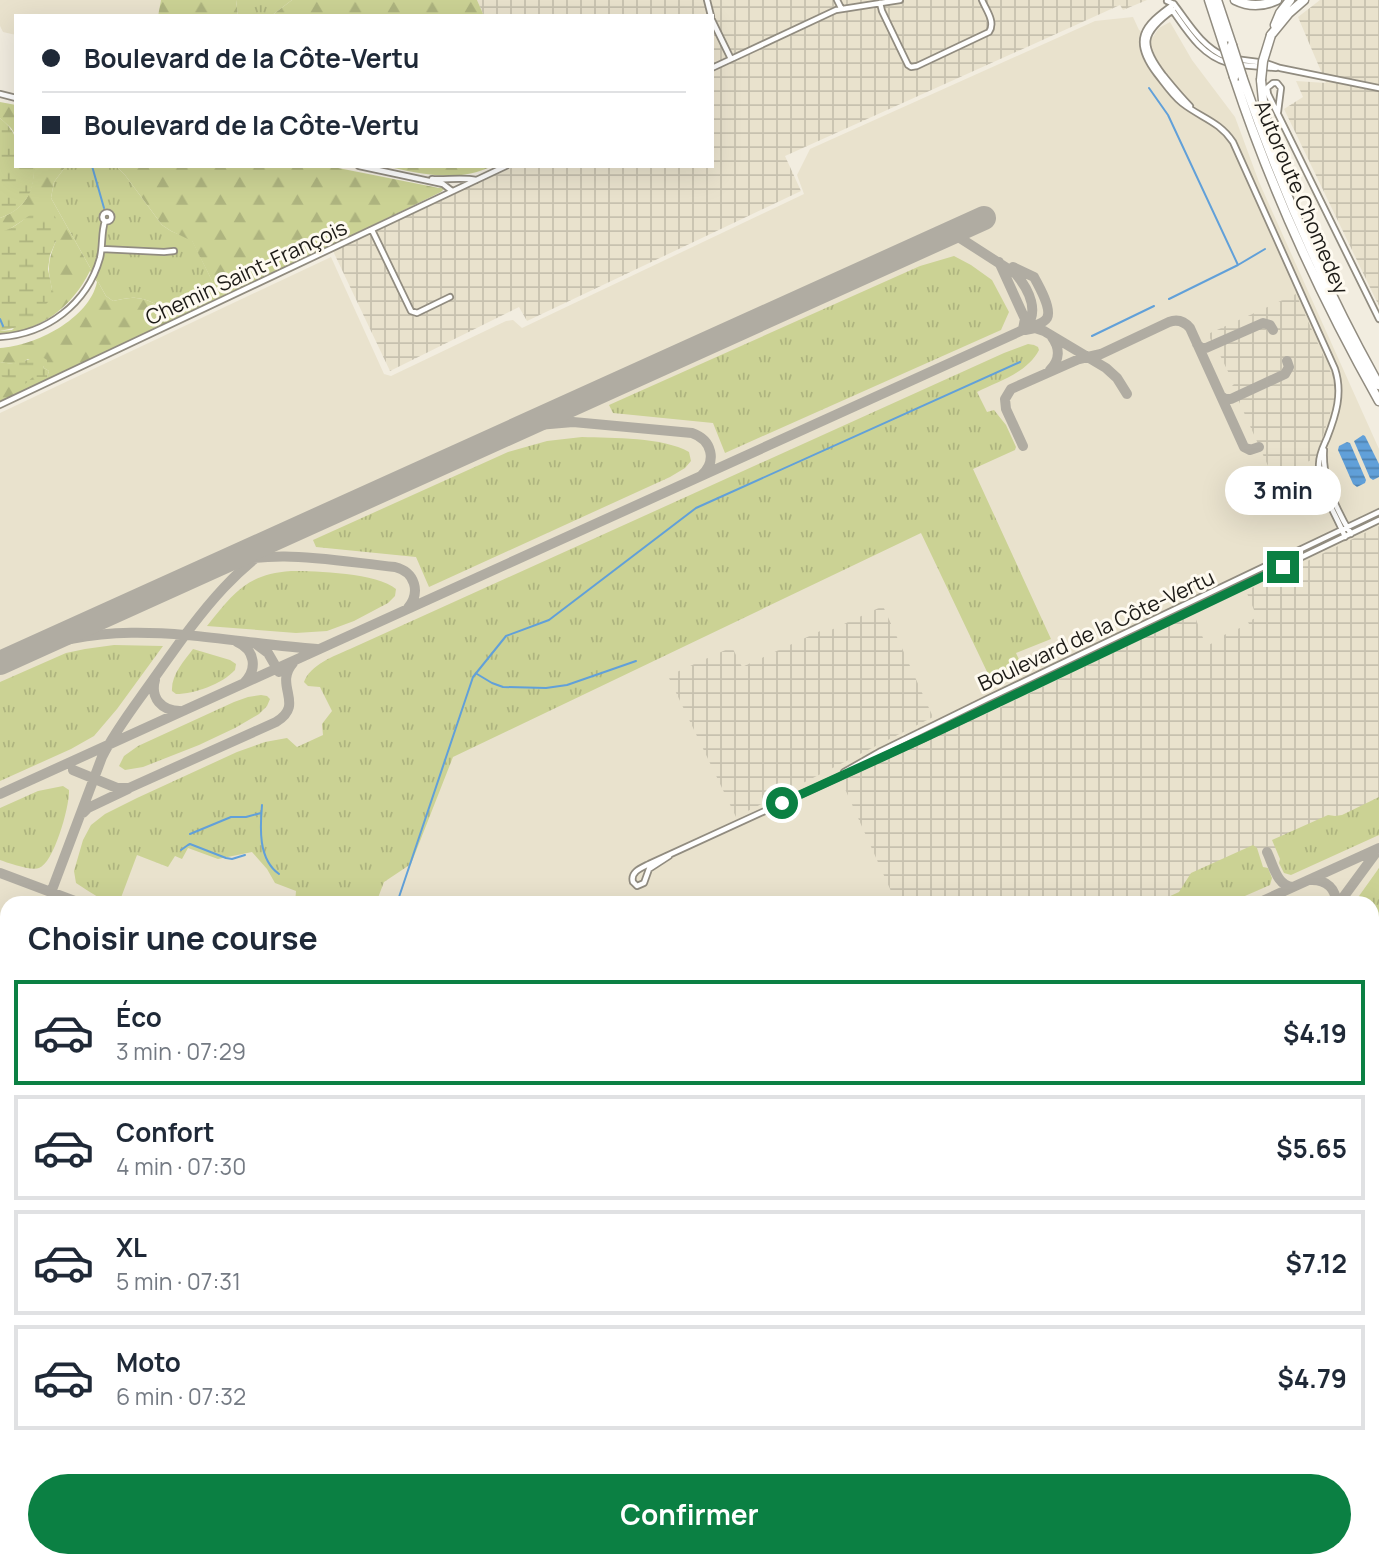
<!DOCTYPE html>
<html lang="fr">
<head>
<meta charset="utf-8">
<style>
  :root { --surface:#fff; --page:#f2f2f3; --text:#1f2937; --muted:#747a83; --line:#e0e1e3; --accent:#0b8043 }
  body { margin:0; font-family:Manrope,sans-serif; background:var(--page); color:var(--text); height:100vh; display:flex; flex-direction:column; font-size:26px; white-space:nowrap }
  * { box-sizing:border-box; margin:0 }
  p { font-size:23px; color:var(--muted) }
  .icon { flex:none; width:38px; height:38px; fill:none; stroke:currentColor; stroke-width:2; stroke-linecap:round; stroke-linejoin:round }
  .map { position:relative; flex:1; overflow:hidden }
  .drawer { position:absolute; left:0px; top:896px; width:1379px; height:672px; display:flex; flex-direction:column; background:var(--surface); border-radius:21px 21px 0 0; box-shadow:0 7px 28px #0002 }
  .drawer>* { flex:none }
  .banner { position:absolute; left:14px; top:14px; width:700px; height:154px; border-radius:0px; box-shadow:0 7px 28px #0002; display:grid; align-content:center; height:154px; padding:0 28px; background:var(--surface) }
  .end { position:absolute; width:32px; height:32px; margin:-16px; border:9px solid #0b8043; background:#fff; box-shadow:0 0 0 4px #fff }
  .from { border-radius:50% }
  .bubble { position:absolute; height:49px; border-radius:24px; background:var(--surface); box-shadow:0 7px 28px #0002; font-size:23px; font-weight:700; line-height:49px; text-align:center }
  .banner b { display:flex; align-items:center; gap:24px; height:66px; font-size:26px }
  .banner b+b { border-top:2px solid var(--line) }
  .banner i { width:18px; height:18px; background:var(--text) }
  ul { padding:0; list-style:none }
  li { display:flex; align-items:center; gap:21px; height:105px; margin:0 14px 10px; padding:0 14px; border:4px solid var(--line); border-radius:0px }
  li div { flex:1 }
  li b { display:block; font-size:26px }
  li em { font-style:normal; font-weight:700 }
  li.on { border-color:var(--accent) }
  li>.icon { width:63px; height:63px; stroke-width:1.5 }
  h2 { padding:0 28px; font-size:32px; line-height:84px }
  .action { display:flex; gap:14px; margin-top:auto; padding:14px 28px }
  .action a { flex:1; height:80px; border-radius:42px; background:var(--accent); color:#fff; font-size:28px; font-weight:700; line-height:80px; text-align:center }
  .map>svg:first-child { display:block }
  .built { fill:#e9e2cd }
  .industrial { fill:url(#industrial-grid) }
  .grass { fill:url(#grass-tufts) }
  .forest { fill:url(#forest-firs) }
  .wetland { fill:url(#wetland-marsh) }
  .water { fill:url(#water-rules) }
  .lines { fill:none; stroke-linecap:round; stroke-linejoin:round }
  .stream { stroke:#61a0d9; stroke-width:2 }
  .taxiway { stroke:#b0aca2; stroke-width:10 }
  .runway { stroke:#b0aca2; stroke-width:24 }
  .minor-casing { stroke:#918c80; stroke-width:8 }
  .major-casing { stroke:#918c80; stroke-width:10 }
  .highway-casing { stroke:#918c80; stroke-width:11 }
  .minor { stroke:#fff; stroke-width:4.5 }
  .major { stroke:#fff; stroke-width:6 }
  .highway { stroke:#fff; stroke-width:8 }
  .highway-bridge-casing { stroke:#918c80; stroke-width:11; stroke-linecap:butt }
  .highway-bridge { stroke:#fff; stroke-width:8 }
  .route { stroke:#0b8043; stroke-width:9 }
  .labels { text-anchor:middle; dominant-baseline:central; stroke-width:6; stroke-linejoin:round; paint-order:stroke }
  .street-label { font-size:21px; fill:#1d1b17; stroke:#fefaf0 }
</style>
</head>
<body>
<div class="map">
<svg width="1379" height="1568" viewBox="0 0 1379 1568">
  <defs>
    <pattern id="industrial-grid" width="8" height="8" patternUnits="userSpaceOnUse" patternTransform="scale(1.75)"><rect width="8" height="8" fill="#e9e2cd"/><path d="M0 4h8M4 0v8" fill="none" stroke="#c7c1af"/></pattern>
    <pattern id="grass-tufts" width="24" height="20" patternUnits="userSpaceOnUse" patternTransform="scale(1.75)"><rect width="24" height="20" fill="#cbd294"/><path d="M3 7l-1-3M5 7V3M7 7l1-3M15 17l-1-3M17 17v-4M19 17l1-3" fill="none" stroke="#aeb47f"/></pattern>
    <pattern id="forest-firs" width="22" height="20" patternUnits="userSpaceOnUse" patternTransform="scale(1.75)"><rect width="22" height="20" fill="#cbd294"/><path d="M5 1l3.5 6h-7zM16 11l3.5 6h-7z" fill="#aeb47f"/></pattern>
    <pattern id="wetland-marsh" width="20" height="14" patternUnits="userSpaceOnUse" patternTransform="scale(1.75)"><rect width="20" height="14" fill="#cbd294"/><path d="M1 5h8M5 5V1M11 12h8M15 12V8" fill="none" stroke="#aeb47f"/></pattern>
    <pattern id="water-rules" width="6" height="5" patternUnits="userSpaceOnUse" patternTransform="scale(1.75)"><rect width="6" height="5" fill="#61a0d9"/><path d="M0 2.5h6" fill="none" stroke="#4f82af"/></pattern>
  </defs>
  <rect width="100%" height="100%" fill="#f2ede0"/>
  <path class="built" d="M0 0H161L158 16H16V35L3 32 0 26Z
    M1133 17 1139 30 1153 37 1159 28 1170 22 1192 60 1235 117 1259 182 1379 449V1252L1372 1255V903H7V1561H559L562 1568H0V413L331 257 384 374 391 376 506 321 513 320 522 328 804 194 797 175 810 149 1095 21Z"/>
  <path class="industrial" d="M477 0H1147L1123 10 1120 5 785 156 801 191 527 321 519 307 390 371 333 251 515 166H712V16H484Z
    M1320 0H1379V306L1284 109 1303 97 1296 81 1326 83 1298 17Z
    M1296 294 1331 373 1334 386V401L1316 458 1273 477 1232 386 1234 384 1220 355H1218L1208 334Z
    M1379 526V802L1277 847 1159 903H890L895 900 841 780 893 755 977 717H980L1194 614 1206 646 1224 638V635L1249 624 1248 622 1257 617 1246 591Z
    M883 606 933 717 736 817 668 676 732 647 742 667 829 627 831 630Z
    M1379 1263V1393L1372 1396V1266Z
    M1379 1423V1568H1049L1065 1561H1372V1426Z
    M586 1561H988L971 1568H590Z"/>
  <path class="grass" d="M236 0H292L271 16H238Z
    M66 166H116L125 175 162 225 171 231 192 240 221 299 175 320C166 309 151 299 136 298 129 297 120 300 113 301L106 296 51 198 54 182Z
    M954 256 971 265 992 280 1009 312 1001 330 725 453 713 423 613 413 609 405 920 266Z
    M1028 344 1034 345 1038 347 1039 350C1027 373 999 381 977 392L987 412 994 410 1006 425 1016 447 1015 450 973 469 1051 639 1016 653 1021 664 990 678 921 533 453 757 411 864 384 882 376 903H295L296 891 275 883 267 869 252 852 218 859 188 848 182 859 175 856 168 867 137 855 119 903C103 902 88 891 76 883L74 871 83 840 91 825 105 814 137 798 237 752 265 742 287 738 297 747 323 735 322 724 332 711 320 687 308 686 304 682C310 665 334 656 350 649L1004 353Z
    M582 437C613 438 663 437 689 452L691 461 685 468 670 477 429 587 416 557 316 547 313 540 508 452 547 441Z
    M291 571C316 571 378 573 396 589L395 596 388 603 354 621 327 631 296 633 207 626C233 594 246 574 291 571Z
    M114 645 163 646 117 709 94 736 71 749 0 781V682L66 653 85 649Z
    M193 649 230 660 236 664 235 670C222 684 195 694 176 694L172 691C171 675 184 661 193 649Z
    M261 695 267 696 270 699 267 706 259 714 235 728 199 745 143 767 125 770 119 766 124 756 138 746 234 702 248 697Z
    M63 786 69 790C70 805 54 863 39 868 31 871 8 863 0 860V808L38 791Z
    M1379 797V835L1291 875 1284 873 1279 863 1280 859 1272 840 1328 815 1335 816 1342 815Z
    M1253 845 1257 848 1263 867 1268 868 1272 878 1270 885 1229 903H1155L1179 892 1191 873Z
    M1379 868V965L1372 968V903H1354Z
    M0 1111 7 1114V1187L0 1183Z"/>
  <path class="forest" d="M161 0H236L238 16H158Z
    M292 0H477L484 16H271Z
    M0 102 16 105V136L11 128 0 118Z
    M34 166H66L54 182 51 198 106 296 113 301C120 300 129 297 136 298 151 299 166 309 175 320L0 405V376L47 377 49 371 44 368 43 366 28 359C18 366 11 364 0 362V348C35 346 89 319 97 282L90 271C72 307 41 331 0 334V331L12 330 52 289C47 269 48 260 56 241L25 219 5 232H0V218C25 209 34 192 34 166Z
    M116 166H328L439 188 443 187 444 189 441 192 221 299 192 241 171 231 162 225 125 175Z
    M384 166H492C457 184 419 173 384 166Z"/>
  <path class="wetland" d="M0 118C20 135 16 142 16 166H34C35 192 25 209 0 218Z
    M43 209 53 213 58 222 56 241 50 255 48 269 52 289 48 302 27 325 0 331V232C17 229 27 213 43 209Z
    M41 356 47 360V363L43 366 44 368 49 371 47 377H33L25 384 0 376V362L13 364Z"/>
  <path class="water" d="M1363 435 1365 436 1379 464V477L1373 480 1370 478 1354 441Z
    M1347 442 1350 443 1366 480 1365 483 1357 487 1353 484 1338 450 1339 446Z"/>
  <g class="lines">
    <path class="stream" d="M1149 88 1168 115 1238 265
      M92 166 104 208
      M1169 299 1238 265 1265 249
      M0 319 3 326
      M1092 336 1154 306
      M477 674 492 683 503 687 546 688 567 685 636 661
      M262 805C260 828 258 859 279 874
      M190 834 231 817H246L261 813
      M181 850 188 845 190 844 226 858 232 859 245 855
      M397 903 473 677 506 636 549 620 696 508 1020 362
      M322 1566 327 1561"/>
    <path class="taxiway" d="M999 262 1025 319 1023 329
      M1013 267 1034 277C1039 286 1052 309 1047 318 1044 323 1036 325 1031 328
      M1025 330 1035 328 1044 331 1106 368 1117 378 1127 394
      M1197 344 1201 348H1206L1263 323 1270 325 1273 330
      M1050 370C1060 360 1060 348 1052 337
      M1221 396 1225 399H1231L1285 374 1289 367 1287 361
      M510 433 538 425 573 422 692 433C712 440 717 461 702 475
      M1023 446 1006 409 1005 399 1011 389 1079 359 1101 354 1169 322C1177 319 1184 321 1190 328L1244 447 1250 450 1259 447
      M211 568C270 546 334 561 395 567 415 572 421 592 408 608
      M237 642C255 650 258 669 244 683
      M256 644 268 653 279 672
      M19 655C118 613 215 642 317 649
      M155 680C150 698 162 711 180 711
      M73 770 117 788H129L276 722C306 704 273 686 293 663
      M0 794 1025 329C1040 312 1029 290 1016 274L960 238 949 236 941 238
      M83 813 88 808 128 789
      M1267 852C1273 864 1277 887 1293 887
      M0 873 80 903
      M1312 880C1327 880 1336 889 1336 903
      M47 903 102 757C115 731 133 708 150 684 197 618 233 562 308 524
      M1258 903 1379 848
      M1339 903 1378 850
      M0 1028 7 1010
      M0 1092 7 1094
      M1372 1114 1379 1111"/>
    <path class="runway" d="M0 663 984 218
      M1372 987 1379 984"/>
    <defs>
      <path id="minor" d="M707 0 711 16
        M837 0 841 8
        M1167 1 1174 4C1189 24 1202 47 1226 57
        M880 3 882 11 908 65 911 67 917 66 989 32C996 22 986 10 982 0
        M1174 4C1143 26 1131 40 1157 74 1165 84 1172 95 1182 103 1201 118 1219 121 1233 142L1335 369C1343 393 1336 415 1327 438 1323 447 1319 454 1319 464 1318 489 1336 514 1345 537
        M1170 7C1186 29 1200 55 1228 63
        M1173 10C1141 33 1140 45 1163 75 1172 86 1180 96 1190 106
        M712 20 731 59
        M1235 59 1266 63 1280 68 1379 88
        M1240 65 1276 68
        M712 68 836 10 900 0
        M0 94 16 98
        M1278 112 1281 88 1277 83H1273L1267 88 1268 94 1379 319
        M359 166 443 184 452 191
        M432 179C445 180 464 177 476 180
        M102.5 217a4.5 4.5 0 1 1 9 0a4.5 4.5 0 1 1-9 0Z
        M372 230 411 311 417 313 450 297
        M102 249 164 252 174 251
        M0 337C47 334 87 304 100 258 103 246 101 233 105 221
        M0 405 506 166
        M1324 450C1322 479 1336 509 1351 534
        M844 772 881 751 987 699 1379 512
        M669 856 649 869 644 883 637 886 633 882C630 872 641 868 649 864L924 738 1379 520
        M1372 1259 1379 1256
        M630 1561 633 1568
        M702 1561 705 1568
        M754 1561 757 1568
        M839 1561 842 1568
        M881 1561 884 1568
        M891 1561 894 1568
        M1103 1561 1106 1568
        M1210 1561 1214 1568
        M1221 1561 1225 1568
        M1229 1561 1232 1568"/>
      <path id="major" d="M1372 1402 1379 1399
        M1372 1421 1379 1418
        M985 1568 1000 1561
        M1038 1568 1054 1561"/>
      <path id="highway" d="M1209 0 1223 43
        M1217 0 1232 45
        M1235 0C1249 7 1262 7 1277 0
        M1275 25 1280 13 1290 0
        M1271 35 1289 13 1304 0
        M1234 77C1271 189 1321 298 1379 401
        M1243 79C1280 185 1324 287 1379 385
        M1261 80 1264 111 1281 169
        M1372 1409 1379 1406
        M1002 1568 1018 1561
        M1016 1568 1032 1561"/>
    </defs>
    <use href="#minor" class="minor-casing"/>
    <use href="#major" class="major-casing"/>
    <use href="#highway" class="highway-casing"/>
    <use href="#minor" class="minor"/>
    <use href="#major" class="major"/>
    <use href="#highway" class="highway"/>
    <defs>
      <path id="highway-bridge" d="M1223 43 1234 77
        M1232 45 1243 79
        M1261 80 1263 61 1271 35"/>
    </defs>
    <use href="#highway-bridge" class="highway-bridge-casing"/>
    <use href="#highway-bridge" class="highway-bridge"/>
  </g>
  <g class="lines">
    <path class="route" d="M782 803 924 738 1283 567"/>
  </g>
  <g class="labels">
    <g class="street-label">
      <text transform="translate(1302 197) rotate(67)">Autoroute Chomedey</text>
      <text transform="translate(246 272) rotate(-25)">Chemin Saint-François</text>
      <text transform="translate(1096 630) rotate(-25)">Boulevard de la Côte-Vertu</text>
    </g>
  </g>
</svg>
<i class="end from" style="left:782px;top:803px"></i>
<i class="end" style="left:1283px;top:567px"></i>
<div class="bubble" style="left:1225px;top:466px;width:116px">3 min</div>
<div class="banner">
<b><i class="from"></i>Boulevard de la Côte-Vertu</b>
<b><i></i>Boulevard de la Côte-Vertu</b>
</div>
<section class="drawer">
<h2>Choisir une course</h2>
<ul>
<li class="on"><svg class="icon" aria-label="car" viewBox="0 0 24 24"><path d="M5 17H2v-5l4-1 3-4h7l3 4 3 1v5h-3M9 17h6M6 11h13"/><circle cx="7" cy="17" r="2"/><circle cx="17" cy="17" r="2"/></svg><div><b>Éco</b><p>3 min · 07:29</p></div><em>$4.19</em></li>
<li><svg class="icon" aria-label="car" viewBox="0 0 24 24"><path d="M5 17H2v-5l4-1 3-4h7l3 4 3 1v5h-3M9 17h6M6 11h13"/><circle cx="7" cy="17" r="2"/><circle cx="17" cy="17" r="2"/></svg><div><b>Confort</b><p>4 min · 07:30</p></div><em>$5.65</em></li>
<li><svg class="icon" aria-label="car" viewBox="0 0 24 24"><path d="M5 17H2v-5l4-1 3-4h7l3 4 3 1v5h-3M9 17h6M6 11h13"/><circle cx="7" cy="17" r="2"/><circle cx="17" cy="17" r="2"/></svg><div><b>XL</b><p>5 min · 07:31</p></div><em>$7.12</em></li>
<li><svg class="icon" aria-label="car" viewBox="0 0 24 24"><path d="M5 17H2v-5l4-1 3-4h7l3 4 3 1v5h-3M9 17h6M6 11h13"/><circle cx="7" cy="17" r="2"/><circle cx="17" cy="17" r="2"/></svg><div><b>Moto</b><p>6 min · 07:32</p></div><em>$4.79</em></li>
</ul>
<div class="action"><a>Confirmer</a></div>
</section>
</div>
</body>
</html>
